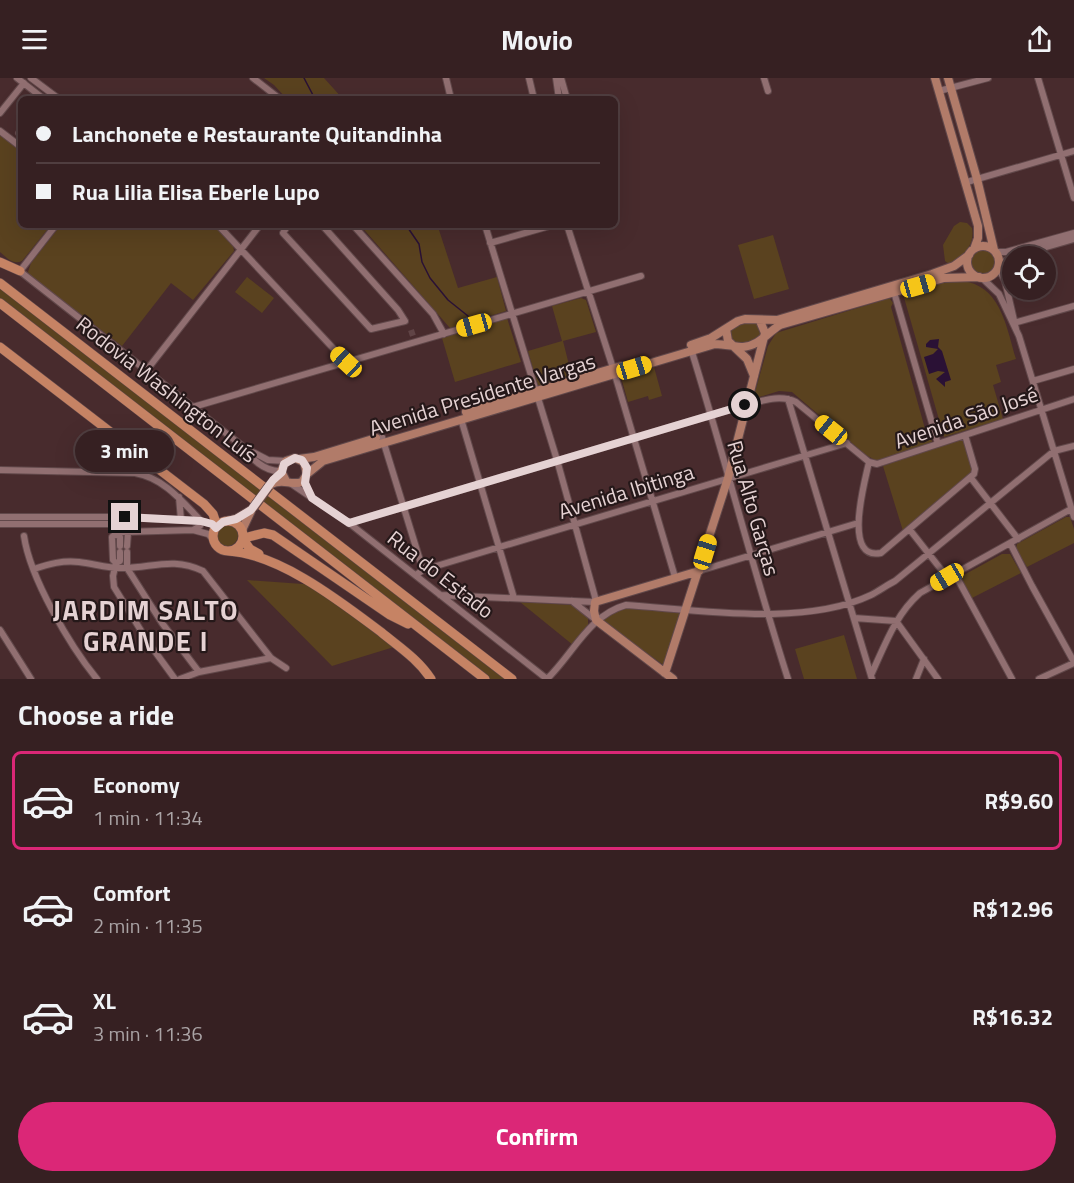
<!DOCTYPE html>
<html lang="en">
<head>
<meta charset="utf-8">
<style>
  :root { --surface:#362022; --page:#412d2f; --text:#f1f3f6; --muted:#aaa3a5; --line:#503e40; --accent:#db2777 }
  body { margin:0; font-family:"Titillium Web",sans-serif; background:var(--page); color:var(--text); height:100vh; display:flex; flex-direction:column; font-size:22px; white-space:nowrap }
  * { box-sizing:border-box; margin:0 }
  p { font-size:20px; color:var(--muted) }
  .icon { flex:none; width:33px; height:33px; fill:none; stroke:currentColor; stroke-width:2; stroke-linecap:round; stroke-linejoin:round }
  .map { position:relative; height:601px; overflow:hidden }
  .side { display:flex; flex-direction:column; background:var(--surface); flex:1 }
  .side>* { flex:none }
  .top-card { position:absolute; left:18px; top:18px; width:600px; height:132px; border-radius:9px; box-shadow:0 6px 24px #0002,0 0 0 2px var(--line); display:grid; align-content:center; height:132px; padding:0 18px; background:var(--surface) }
  .controls { position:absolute; left:1002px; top:168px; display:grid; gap:12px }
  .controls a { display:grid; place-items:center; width:54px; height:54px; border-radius:50%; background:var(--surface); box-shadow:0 6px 24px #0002,0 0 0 2px var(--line); font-size:30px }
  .end { position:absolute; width:27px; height:27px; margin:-14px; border:8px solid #e5d2d3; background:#111; box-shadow:0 0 0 3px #111 }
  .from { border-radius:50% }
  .bubble { position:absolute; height:42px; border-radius:21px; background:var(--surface); box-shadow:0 6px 24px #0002,0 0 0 2px var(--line); font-size:20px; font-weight:700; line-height:42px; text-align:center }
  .car { position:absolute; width:18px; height:36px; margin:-18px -9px; border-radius:8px; box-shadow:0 0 4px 2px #0007; background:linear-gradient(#f5c518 24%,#345 0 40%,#f5c518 0 76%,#345 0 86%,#f5c518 0) }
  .top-card b { display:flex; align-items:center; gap:21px; height:57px; font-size:22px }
  .top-card b+b { border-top:2px solid var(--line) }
  .top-card i { width:15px; height:15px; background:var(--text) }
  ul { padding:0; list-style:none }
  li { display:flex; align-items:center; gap:18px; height:99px; margin:0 12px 9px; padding:0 6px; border:3px solid transparent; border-radius:9px }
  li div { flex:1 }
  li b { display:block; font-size:22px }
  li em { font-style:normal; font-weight:700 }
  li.current { border-color:var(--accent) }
  li>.icon { width:54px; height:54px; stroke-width:1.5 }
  h2 { padding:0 18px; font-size:27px; line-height:72px }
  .action { display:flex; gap:12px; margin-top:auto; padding:12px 18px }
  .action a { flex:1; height:69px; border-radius:36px; background:var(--accent); color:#fff; font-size:24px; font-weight:700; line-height:69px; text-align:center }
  header { display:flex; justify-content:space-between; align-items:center; height:78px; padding:0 18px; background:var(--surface); font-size:27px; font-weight:700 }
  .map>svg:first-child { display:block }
  .green { fill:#5a421f }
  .water { fill:#2a1135 }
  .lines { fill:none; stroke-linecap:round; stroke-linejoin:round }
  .stream { stroke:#2a1135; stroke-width:1.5 }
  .minor-tunnel { stroke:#604446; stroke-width:6; stroke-dasharray:6 3; stroke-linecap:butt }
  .minor-casing { stroke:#61484a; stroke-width:8 }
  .major-casing { stroke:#61484a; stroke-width:10 }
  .highway-casing { stroke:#61484a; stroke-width:10 }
  .minor { stroke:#916f71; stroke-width:6 }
  .major { stroke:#b17b69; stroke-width:8 }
  .highway { stroke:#c68364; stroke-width:9 }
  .major-bridge-casing { stroke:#61484a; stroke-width:10; stroke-linecap:butt }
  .major-bridge { stroke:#b17b69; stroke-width:8 }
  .route { stroke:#e5d2d3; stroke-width:8 }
  .labels { text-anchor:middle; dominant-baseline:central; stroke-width:4.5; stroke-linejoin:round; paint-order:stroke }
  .street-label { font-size:21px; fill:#e5d2d3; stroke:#251819 }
  .district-label { font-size:27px; font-weight:bold; letter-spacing:1.5px; fill:#e5d2d3; stroke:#251819 }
</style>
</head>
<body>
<header><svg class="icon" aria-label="menu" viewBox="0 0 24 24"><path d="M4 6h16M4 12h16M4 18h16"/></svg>Movio<svg class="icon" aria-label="share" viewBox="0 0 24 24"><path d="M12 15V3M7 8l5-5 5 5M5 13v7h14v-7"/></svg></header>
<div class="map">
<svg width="1074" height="601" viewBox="0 0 1074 601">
  <rect width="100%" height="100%" fill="#482b2d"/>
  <path class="green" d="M264 0H324L343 21H287L274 7Z
    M0 57 21 73V147H51L22 183C13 187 7 180 0 174Z
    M960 144 967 145 972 150C975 168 963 177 950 187L945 183 943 167 954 148Z
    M61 147H213L233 167 234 173 193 222 171 205 122 268 30 198 28 194 31 185Z
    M360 147H442L438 149 458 210 497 199 506 233 450 250Z
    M773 157 789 211 754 221 738 167Z
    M971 184a12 12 0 1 1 24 0a12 12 0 1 1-24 0Z
    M247 199 274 220 262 235 235 214Z
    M944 203C952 203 960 202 968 204 1002 212 1007 252 1016 281L996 287 1001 304 993 307 1003 341 944 359 903 216Z
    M0 208 507 601H489L0 221Z
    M581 220 586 222 596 254 563 263 572 299 538 308 528 273 562 263 552 228Z
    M887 221H890L893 225 891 229 927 358 931 359 932 364 929 366 877 383 866 377 792 314 779 313 756 320 754 318 768 268 776 255Z
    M507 240 521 284 455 304 442 260Z
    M742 244 757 245 762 254 760 260 741 267 731 262 730 250Z
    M654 289 662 318 649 322 648 318 628 324 621 299Z
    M960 361 963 363 972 391 970 396 903 453 883 388Z
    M1066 439H1070L1074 451V465L1027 489 1016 471 1017 466Z
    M216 457a11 11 0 1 1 22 0a11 11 0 1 1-22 0Z
    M1002 476H1010L1021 495 972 520 962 502V498Z
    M247 502 303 506 312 508 394 569 332 588Z
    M520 524 572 527 588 540V548L573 567Z
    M629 530 681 535 665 588 601 543 613 534Z
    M844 557 857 601H804L795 571Z"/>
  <path class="water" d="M939 261 938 269 942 273 951 302 945 304V309L936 301 945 294 938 293 929 296 924 279 933 276 938 271 926 269V266L930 262Z"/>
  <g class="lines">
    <path class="stream" d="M304 0 315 21
      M406 147 419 166 422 184 430 200 448 222 468 238"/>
    <path class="minor-tunnel" d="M411 252 413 258"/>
    <defs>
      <path id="minor" d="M17 0 44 21
        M31 0 59 21
        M253 0 280 21
        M446 0 451 21
        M529 0 534 21
        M556 0 559 21
        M561 0 567 21
        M764 0 768 13
        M1038 0 1074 120
        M939 13 988 0
        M0 35 24 5
        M0 53 21 69
        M19 55 21 52
        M967 104 1074 73
        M218 147 346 284
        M288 147 283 155 371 251 405 243 398 232 322 147
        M353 147 433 236 444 256
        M567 147 613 290 675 499
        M490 165 553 147
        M995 174H1006L1074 155
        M1015 178 1074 161
        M998 187 1012 179
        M998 189 1005 203 1016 251
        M17 191 241 367C251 380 264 394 281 393
        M20 193 56 147
        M981 199 999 216 1019 258 1074 439
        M894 214 938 366
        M1014 245 1074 228
        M691 271C725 380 753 492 788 601
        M146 293 260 147
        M1033 303 1074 291
        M788 321 872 601
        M193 329 641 198
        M461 341 514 520
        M382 359 423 492
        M241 368 268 382 286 383
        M869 384C865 403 842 483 881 475L974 396 975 391 965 357
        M0 392 135 395C164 400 182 423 201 443L200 448 193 452
        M971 400 1018 461
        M305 401 306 409 312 420
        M290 405 349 445 547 601C573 576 589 537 626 527 699 532 804 549 871 517 879 513 887 507 895 503L1054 373 1074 368
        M179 419 181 442
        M0 439H125L201 443 212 446 216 450
        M126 439 129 442 131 448 128 454 127 468
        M349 445 745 327C762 323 780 316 796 324L869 384 877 386 1074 321
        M0 446H115
        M116 451V456L112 459 113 482 116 485
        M116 452 123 454 193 452 208 456 213 461
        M910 452 947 499
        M116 456 120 459V468
        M24 458C30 500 70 568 97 601
        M1010 465 1032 508 1074 584
        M120 474V483L116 485 113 498 114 509 148 564 175 601
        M127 474V490L162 545 199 594
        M34 491C49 486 63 482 79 484 95 486 110 491 125 490 154 489 174 479 203 493L271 580 286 590
        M699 493 858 445
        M955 496 1012 601
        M416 497 423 492 847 365
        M440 517 595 524V519L557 382 485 147
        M572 523 596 542
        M854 540 896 543 938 601
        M0 552 31 601
        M871 597C885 567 895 537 920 515L1071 431
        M180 601 199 594 271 580
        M916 601 924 581
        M1039 601 1074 585"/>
      <path id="major" d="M935 0 978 148V160L974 171
        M948 0 977 101 994 172
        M967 184a16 16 0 1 1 32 0a16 16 0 1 1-32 0Z
        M726 251 728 263 747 281 754 298
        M691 267 711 260 738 243 745 241 777 242 932 196 954 188 969 177
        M466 334 621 288
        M299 381 314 379 376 360
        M307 396 323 383 715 266C724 266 736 269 743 269 759 268 768 254 780 247L944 200 979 199
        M271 406C284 400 290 408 302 404L307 396 304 384 295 380 286 383 281 393 286 403
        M227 443 236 441 251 432
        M242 452 251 433
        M665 595 728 400 765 255 760 243
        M673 601 596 542 594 533 595 524 699 493"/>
      <path id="highway" d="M0 184 20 193
        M0 205 512 601
        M0 225 485 601
        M0 269 204 426 213 436 217 448
        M213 458a15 15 0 1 1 30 0a15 15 0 1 1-30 0Z
        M244 460 264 455 273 457 390 537 408 546
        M243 461 250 471 259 476
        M228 473C280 476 341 524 381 554 399 569 418 581 431 601"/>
    </defs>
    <use href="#minor" class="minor-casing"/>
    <use href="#major" class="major-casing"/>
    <use href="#highway" class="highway-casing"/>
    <use href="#minor" class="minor"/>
    <use href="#major" class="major"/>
    <use href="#highway" class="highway"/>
    <defs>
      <path id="major-bridge" d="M253 430 269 408"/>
    </defs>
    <use href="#major-bridge" class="major-bridge-casing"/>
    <use href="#major-bridge" class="major-bridge"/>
  </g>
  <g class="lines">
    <path class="route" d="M125 439 201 443 212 446 216 450 223 444 236 441 251 432 273 402 282 394 284 386 295 380 302 382 307 390 305 405 312 420 349 445 745 327"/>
  </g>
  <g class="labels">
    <g class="street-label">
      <text transform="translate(167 311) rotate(38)">Rodovia Washington Luís</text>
      <text transform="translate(482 316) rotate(-17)">Avenida Presidente Vargas</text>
      <text transform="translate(966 339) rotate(-19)">Avenida São José</text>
      <text transform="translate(626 413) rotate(-17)">Avenida Ibitinga</text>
      <text transform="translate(754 430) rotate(74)">Rua Alto Garças</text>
      <text transform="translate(441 496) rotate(38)">Rua do Estado</text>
    </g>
    <g class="district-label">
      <text x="146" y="531">JARDIM SALTO<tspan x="146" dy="31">GRANDE I</tspan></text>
    </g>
  </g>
</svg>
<div class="controls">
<a><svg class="icon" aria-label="locate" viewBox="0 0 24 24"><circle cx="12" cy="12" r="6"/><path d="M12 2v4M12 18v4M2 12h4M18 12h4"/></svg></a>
</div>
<i class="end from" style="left:745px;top:327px"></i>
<i class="end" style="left:125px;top:439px"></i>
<div class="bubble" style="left:75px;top:352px;width:99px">3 min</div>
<i class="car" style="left:918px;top:208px;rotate:74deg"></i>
<i class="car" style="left:474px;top:247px;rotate:254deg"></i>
<i class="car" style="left:346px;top:284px;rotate:313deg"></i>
<i class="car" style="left:634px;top:290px;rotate:73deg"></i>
<i class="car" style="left:831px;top:352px;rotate:309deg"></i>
<i class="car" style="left:705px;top:474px;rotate:17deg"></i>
<i class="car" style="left:947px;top:499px;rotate:239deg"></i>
<div class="top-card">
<b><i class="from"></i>Lanchonete e Restaurante Quitandinha</b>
<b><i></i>Rua Lilia Elisa Eberle Lupo</b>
</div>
</div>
<section class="side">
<h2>Choose a ride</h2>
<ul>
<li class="current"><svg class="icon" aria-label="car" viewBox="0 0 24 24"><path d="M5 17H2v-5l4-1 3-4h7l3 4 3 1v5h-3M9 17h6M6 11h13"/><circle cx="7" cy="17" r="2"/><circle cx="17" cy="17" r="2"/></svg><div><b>Economy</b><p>1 min · 11:34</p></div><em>R$9.60</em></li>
<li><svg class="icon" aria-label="car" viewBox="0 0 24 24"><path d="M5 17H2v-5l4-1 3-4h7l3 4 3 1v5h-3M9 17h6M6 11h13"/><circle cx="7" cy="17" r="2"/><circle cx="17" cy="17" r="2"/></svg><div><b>Comfort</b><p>2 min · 11:35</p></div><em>R$12.96</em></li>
<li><svg class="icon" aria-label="car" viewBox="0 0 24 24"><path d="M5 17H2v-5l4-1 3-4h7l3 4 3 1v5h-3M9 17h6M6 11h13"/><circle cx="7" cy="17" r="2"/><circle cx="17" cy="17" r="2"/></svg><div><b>XL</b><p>3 min · 11:36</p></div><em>R$16.32</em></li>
</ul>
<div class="action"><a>Confirm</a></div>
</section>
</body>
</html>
